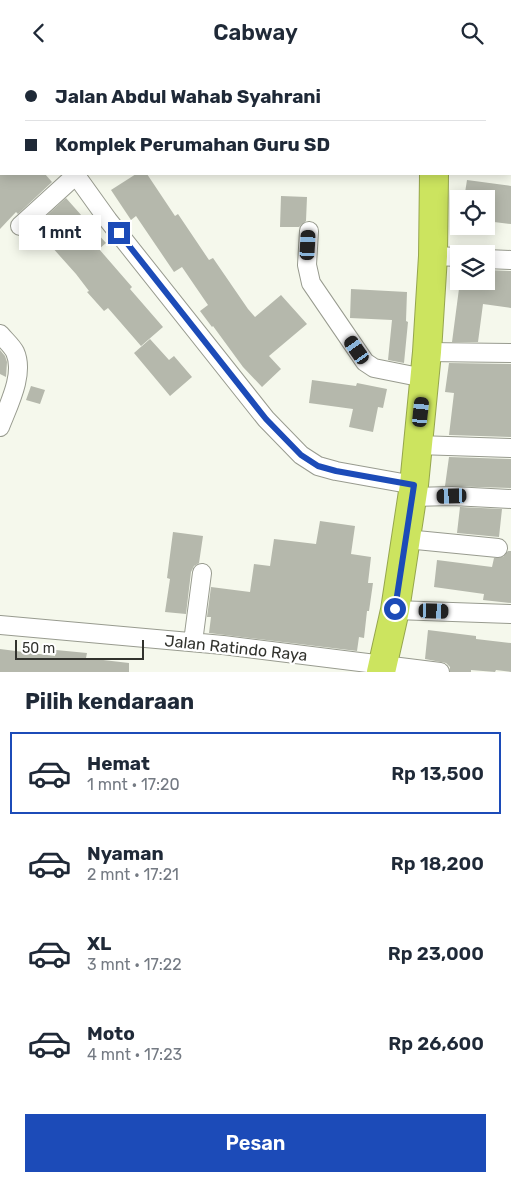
<!DOCTYPE html>
<html lang="id">
<head>
<meta charset="utf-8">
<style>
  :root { --surface:#fff; --page:#f2f2f3; --text:#1f2937; --muted:#747a83; --line:#e0e1e3; --accent:#1c4bb8 }
  body { margin:0; font-family:Rubik,sans-serif; background:var(--page); color:var(--text); height:100vh; display:flex; flex-direction:column; font-size:19px; white-space:nowrap }
  * { box-sizing:border-box; margin:0 }
  p { font-size:16px; color:var(--muted) }
  .icon { flex:none; width:28px; height:28px; fill:none; stroke:currentColor; stroke-width:2; stroke-linecap:round; stroke-linejoin:round }
  .map { position:relative; height:607px; overflow:hidden }
  .panel { display:flex; flex-direction:column; background:var(--surface); flex:1 }
  .panel>* { flex:none }
  .hud { position:absolute; left:0px; top:0px; width:511px; height:110px; box-shadow:0 2px 12px #0003; display:grid; align-content:center; height:110px; padding:0 25px; background:var(--surface) }
  .buttons { position:absolute; left:450px; top:125px; display:grid; gap:10px }
  .buttons a { display:grid; place-items:center; width:45px; height:45px; border-radius:0px; background:var(--surface); box-shadow:0 2px 12px #0003; font-size:25px }
  .scale { position:absolute; left:15px; bottom:12px; width:129px; box-sizing:border-box; padding-left:5px; border:2px solid #32332e; border-top:0; font-size:14px; line-height:18px; white-space:nowrap; color:#32332e; -webkit-text-stroke:4px #fff; paint-order:stroke }
  .end { position:absolute; width:22px; height:22px; margin:-11px; border:6px solid #1c4bb8; background:#fff; box-shadow:0 0 0 2px #fff }
  .from { border-radius:50% }
  .bubble { position:absolute; height:35px; border-radius:0px; background:var(--surface); box-shadow:0 2px 12px #0003; font-size:16px; font-weight:600; line-height:35px; text-align:center }
  .car { position:absolute; width:15px; height:30px; margin:-15px -8px; border-radius:6px; box-shadow:0 0 4px 1px #0007; background:linear-gradient(#222 24%,#8ab4d8 0 40%,#222 0 76%,#8ab4d8 0 86%,#222 0) }
  .hud b { display:flex; align-items:center; gap:18px; height:48px; font-size:19px }
  .hud b+b { border-top:1px solid var(--line) }
  .hud i { width:12px; height:12px; background:var(--text) }
  ul { padding:0; list-style:none }
  li { display:flex; align-items:center; gap:15px; height:82px; margin:0 10px 8px; padding:0 15px; border:2px solid transparent; border-radius:0px }
  li div { flex:1 }
  li b { display:block; font-size:19px }
  li em { font-style:normal; font-weight:600 }
  li.current { border-color:var(--accent) }
  li>.icon { width:45px; height:45px; stroke-width:1.5 }
  h2 { padding:0 25px; font-size:22px; line-height:60px }
  .button { display:flex; gap:10px; margin-top:auto; padding:10px 25px }
  .button a { flex:1; height:58px; border-radius:0px; background:var(--accent); color:#fff; font-size:20px; font-weight:600; line-height:58px; text-align:center }
  header { display:flex; justify-content:space-between; align-items:center; height:65px; padding:0 25px; background:var(--surface); font-size:22px; font-weight:600 }
  .map>svg:first-child { display:block }
  .building { fill:#b5b8ac }
  .lines { fill:none; stroke-linecap:round; stroke-linejoin:round }
  .street-casing { stroke:#989b8f; stroke-width:20 }
  .highway-casing { stroke:#96a64e; stroke-width:30 }
  .street { stroke:#fff; stroke-width:18 }
  .highway { stroke:#cce45f; stroke-width:28 }
  .route { stroke:#1c4bb8; stroke-width:6 }
  .labels { text-anchor:middle; dominant-baseline:central; stroke-width:4.5; stroke-linejoin:round; paint-order:stroke }
  .street-label { font-size:16px; fill:#32332e; stroke:#fff }
</style>
</head>
<body>
<header><svg class="icon" aria-label="back" viewBox="0 0 24 24"><path d="M15 5l-7 7 7 7"/></svg>Cabway<svg class="icon" aria-label="search" viewBox="0 0 24 24"><circle cx="10" cy="10" r="6"/><path d="M15 15l6 6"/></svg></header>
<div class="map">
<svg width="511" height="607" viewBox="0 0 511 607">
  <rect width="100%" height="100%" fill="#f5f8ec"/>
  <path class="building" d="M0 109H45L52 117 18 149 16 147 0 164Z
    M136 109H147L175 151 178 149 209 195 213 193 248 244 255 252 281 230 307 259 269 291 281 304 262 322 243 302 213 261 212 262 200 246 208 240 182 202 174 207 136 151 131 155 111 125Z
    M467 115 511 121V159L486 156V134H464Z
    M281 131 307 132 306 156 299 162H280Z
    M66 133 106 178 99 184 132 222 130 224 163 262 141 281 108 243 104 246 87 227 89 226 76 209 34 162Z
    M486 205 511 206V243L483 239 478 277H452L460 216H486Z
    M351 224 407 227 406 256 408 257 404 298 388 295 392 255 350 253Z
    M150 274 169 295 174 291 192 312 170 331 134 288Z
    M0 285 5 291 7 297 6 312 0 309Z
    M449 298 511 299V372L449 370 454 328 445 327Z
    M312 315 356 321 357 318 387 324 383 343 378 342 373 367 349 362 353 344 309 338Z
    M31 321 45 325 40 339 26 335Z
    M449 392 511 394V423L445 421Z
    M460 442 502 444 499 472 457 468Z
    M320 456 355 461 351 489 371 492 368 518H373L369 546H367L364 573 359 572 357 586 209 568 211 552H207L211 522 250 527 254 499 270 501 274 474 316 479Z
    M173 467 203 471 199 498 194 501 191 507 186 549 165 547 170 514 167 513Z
    M508 486H511V538L483 535 484 529 434 522 437 495 492 502 494 493 503 492Z
    M428 565 476 571V574L511 578V607L496 605 495 607 471 605V607H450V602L446 598 425 594Z
    M0 584 55 591 56 585 87 588 86 593 129 598V607H0Z"/>
  <g class="lines">
    <defs>
      <path id="street" d="M45 0V1
        M0 63H1
        M510 96H511
        M75 109 108 155 266 354 301 390 318 401 336 406 414 420
        M20 161 76 110
        M309 166 307 200 311 218 365 297 374 303 424 313
        M433 191 459 192
        M486 194 511 195
        M0 269C5 275 12 281 15 287 25 309 8 341 0 362
        M427 287 511 288
        M417 380 511 383
        M412 432 452 431 511 434
        M406 474 498 483
        M395 545 511 549
        M0 560 223 580 440 607
        M193 577 202 508"/>
      <path id="highway" d="M434 0V1
        M381 607 395 545 414 420 427 287 433 191 434 109"/>
    </defs>
    <use href="#street" class="street-casing"/>
    <use href="#highway" class="highway-casing"/>
    <use href="#street" class="street"/>
    <use href="#highway" class="highway"/>
  </g>
  <g class="lines">
    <path class="route" d="M119 168 266 354 301 390 318 401 336 406 414 420 395 544"/>
  </g>
  <g class="labels">
    <g class="street-label">
      <text transform="translate(236 583) rotate(6)">Jalan Ratindo Raya</text>
    </g>
  </g>
</svg>
<div class="buttons">
<a><svg class="icon" aria-label="locate" viewBox="0 0 24 24"><circle cx="12" cy="12" r="6"/><path d="M12 2v4M12 18v4M2 12h4M18 12h4"/></svg></a>
<a><svg class="icon" aria-label="layers" viewBox="0 0 24 24"><path d="M12 4l9 5-9 5-9-5zM3 14l9 5 9-5"/></svg></a>
</div>
<div class="scale">50 m</div>
<i class="end from" style="left:395px;top:544px"></i>
<i class="end" style="left:119px;top:168px"></i>
<div class="bubble" style="left:19px;top:150px;width:82px">1 mnt</div>
<i class="car" style="left:308px;top:180px;rotate:3deg"></i>
<i class="car" style="left:357px;top:285px;rotate:325deg"></i>
<i class="car" style="left:421px;top:347px;rotate:6deg"></i>
<i class="car" style="left:452px;top:431px;rotate:268deg"></i>
<i class="car" style="left:434px;top:546px;rotate:92deg"></i>
<div class="hud">
<b><i class="from"></i>Jalan Abdul Wahab Syahrani</b>
<b><i></i>Komplek Perumahan Guru SD</b>
</div>
</div>
<section class="panel">
<h2>Pilih kendaraan</h2>
<ul>
<li class="current"><svg class="icon" aria-label="car" viewBox="0 0 24 24"><path d="M5 17H2v-5l4-1 3-4h7l3 4 3 1v5h-3M9 17h6M6 11h13"/><circle cx="7" cy="17" r="2"/><circle cx="17" cy="17" r="2"/></svg><div><b>Hemat</b><p>1 mnt · 17:20</p></div><em>Rp 13,500</em></li>
<li><svg class="icon" aria-label="car" viewBox="0 0 24 24"><path d="M5 17H2v-5l4-1 3-4h7l3 4 3 1v5h-3M9 17h6M6 11h13"/><circle cx="7" cy="17" r="2"/><circle cx="17" cy="17" r="2"/></svg><div><b>Nyaman</b><p>2 mnt · 17:21</p></div><em>Rp 18,200</em></li>
<li><svg class="icon" aria-label="car" viewBox="0 0 24 24"><path d="M5 17H2v-5l4-1 3-4h7l3 4 3 1v5h-3M9 17h6M6 11h13"/><circle cx="7" cy="17" r="2"/><circle cx="17" cy="17" r="2"/></svg><div><b>XL</b><p>3 mnt · 17:22</p></div><em>Rp 23,000</em></li>
<li><svg class="icon" aria-label="car" viewBox="0 0 24 24"><path d="M5 17H2v-5l4-1 3-4h7l3 4 3 1v5h-3M9 17h6M6 11h13"/><circle cx="7" cy="17" r="2"/><circle cx="17" cy="17" r="2"/></svg><div><b>Moto</b><p>4 mnt · 17:23</p></div><em>Rp 26,600</em></li>
</ul>
<div class="button"><a>Pesan</a></div>
</section>
</body>
</html>
